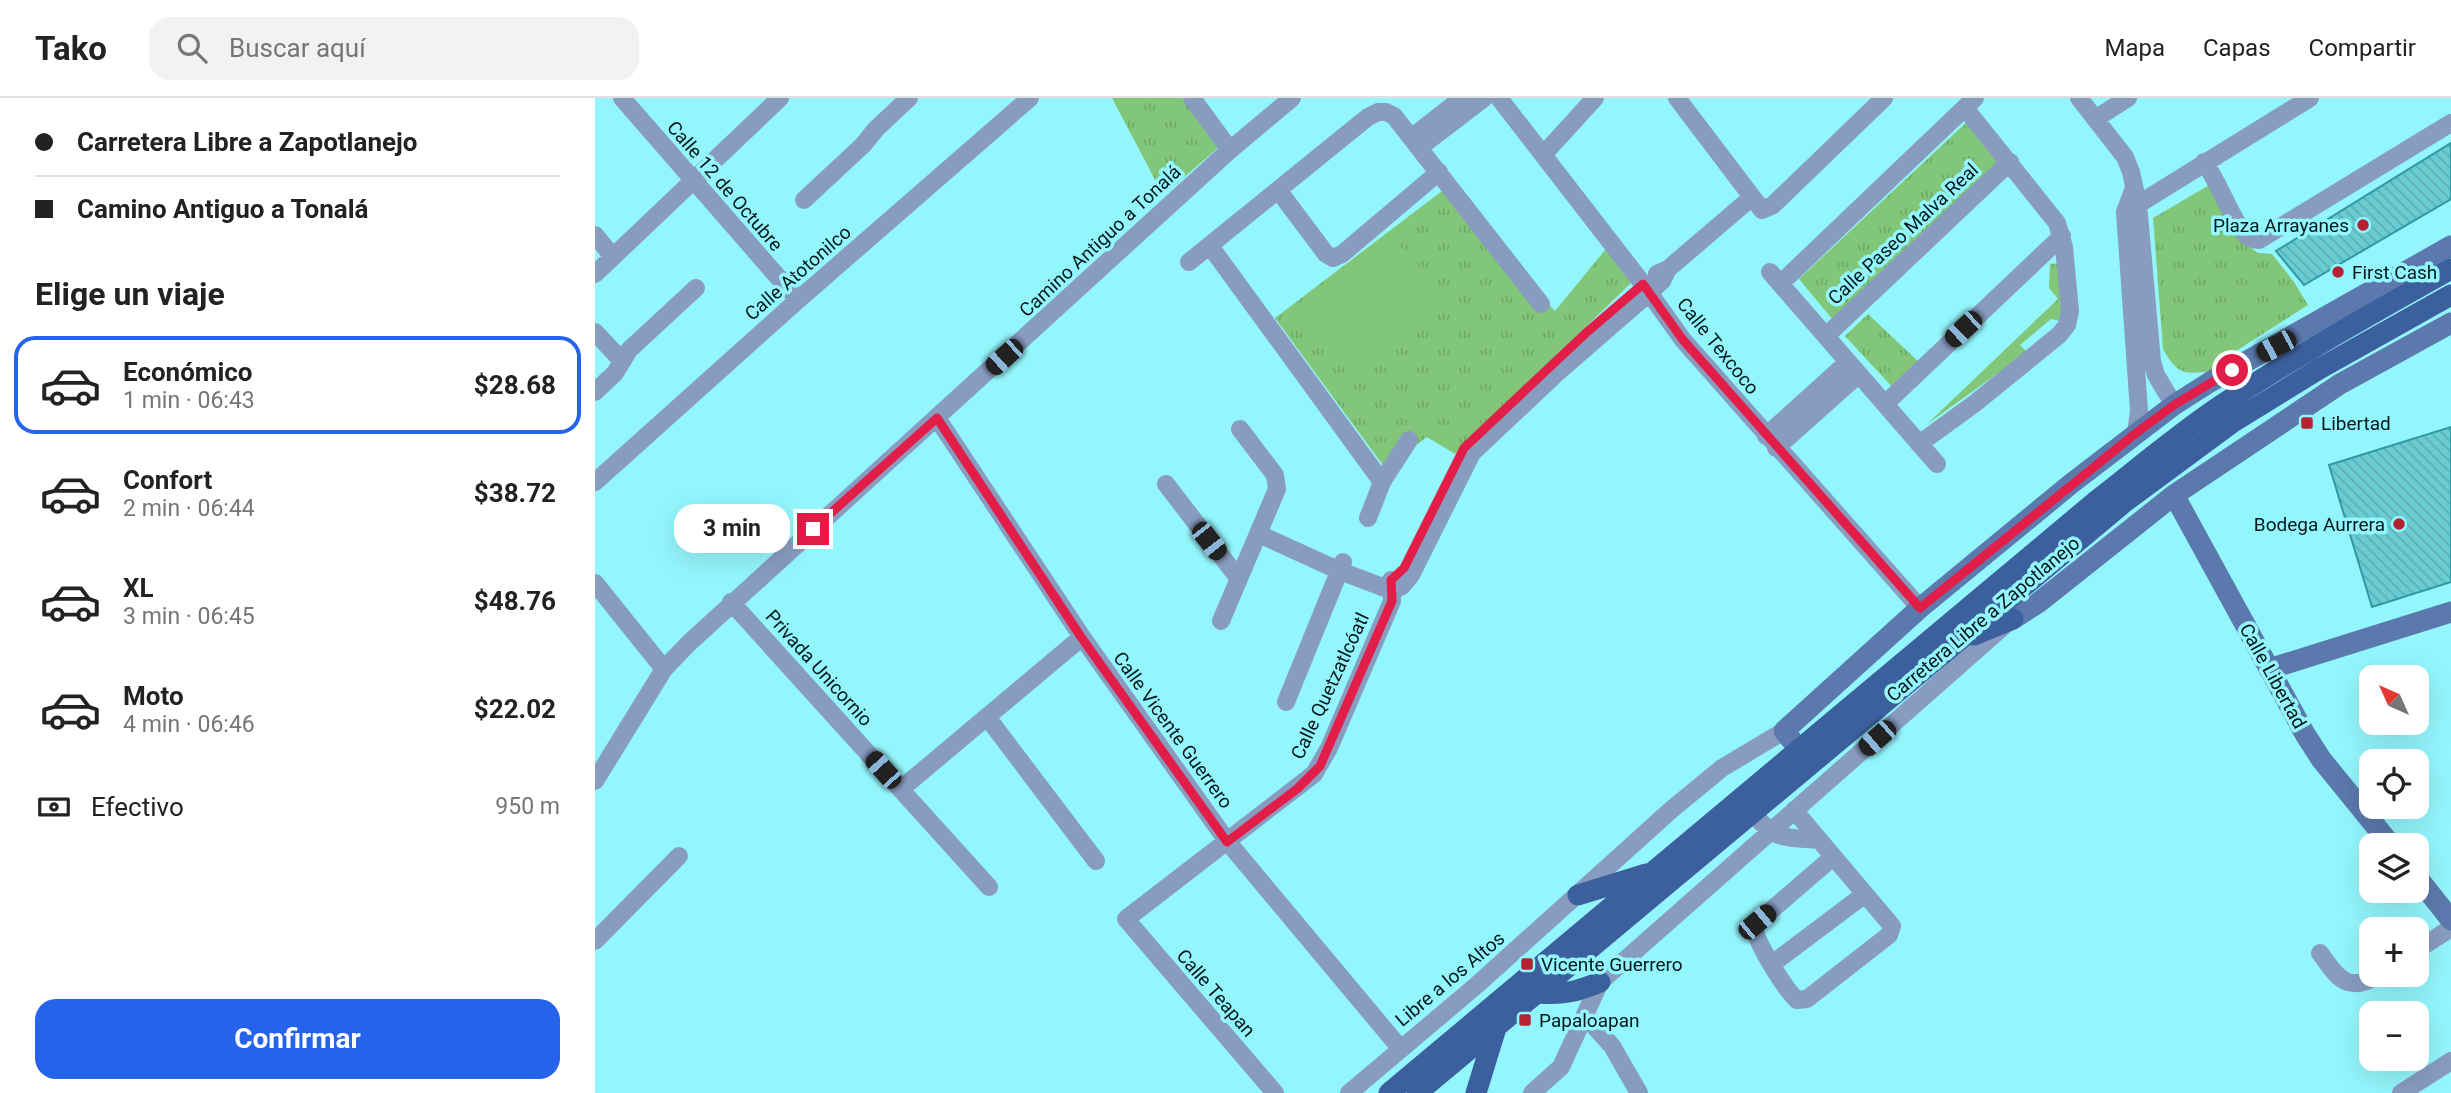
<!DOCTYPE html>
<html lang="es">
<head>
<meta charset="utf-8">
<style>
  :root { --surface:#fff; --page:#f2f2f2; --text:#222; --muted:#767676; --line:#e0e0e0; --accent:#2563eb }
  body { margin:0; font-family:Roboto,sans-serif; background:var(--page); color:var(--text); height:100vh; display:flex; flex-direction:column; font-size:26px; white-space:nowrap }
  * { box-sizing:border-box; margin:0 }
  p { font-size:23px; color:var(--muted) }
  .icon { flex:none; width:38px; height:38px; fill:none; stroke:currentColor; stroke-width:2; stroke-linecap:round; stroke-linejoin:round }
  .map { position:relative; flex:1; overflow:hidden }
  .details { display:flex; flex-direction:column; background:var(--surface); width:595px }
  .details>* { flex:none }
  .top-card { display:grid; align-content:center; height:154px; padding:0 35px; background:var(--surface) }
  .needle { width:46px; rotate:315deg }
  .controls { position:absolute; left:1764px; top:567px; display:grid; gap:14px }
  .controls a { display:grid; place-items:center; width:70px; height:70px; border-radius:14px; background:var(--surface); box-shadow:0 7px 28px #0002; font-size:35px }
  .end { position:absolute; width:32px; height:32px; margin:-16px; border:9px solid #e11d48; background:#fff; box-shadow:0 0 0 4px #fff }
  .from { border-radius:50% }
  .bubble { position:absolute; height:49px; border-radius:21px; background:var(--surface); box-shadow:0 7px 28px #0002; font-size:23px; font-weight:700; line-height:49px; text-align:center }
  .car { position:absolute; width:21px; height:42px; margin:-21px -10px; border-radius:9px; box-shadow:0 0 5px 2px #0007; background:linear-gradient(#222 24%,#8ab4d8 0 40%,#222 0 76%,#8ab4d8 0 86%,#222 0) }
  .top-card b { display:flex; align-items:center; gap:24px; height:66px; font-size:26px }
  .top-card b+b { border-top:2px solid var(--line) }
  .top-card i { width:18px; height:18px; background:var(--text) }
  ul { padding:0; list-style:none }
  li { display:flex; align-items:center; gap:21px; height:98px; margin:0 14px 10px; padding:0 21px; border:4px solid transparent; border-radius:21px }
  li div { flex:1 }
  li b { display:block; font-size:26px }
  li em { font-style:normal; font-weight:700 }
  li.active { border-color:var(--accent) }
  li>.icon { width:63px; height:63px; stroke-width:1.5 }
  h2 { padding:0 35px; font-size:32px; line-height:84px }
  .pay { display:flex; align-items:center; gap:18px; height:77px; padding:0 35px; font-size:26px }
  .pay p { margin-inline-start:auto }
  .action { display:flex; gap:14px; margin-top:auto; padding:14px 35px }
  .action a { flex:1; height:80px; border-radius:21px; background:var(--accent); color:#fff; font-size:28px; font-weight:700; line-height:80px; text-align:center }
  header { display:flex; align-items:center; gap:42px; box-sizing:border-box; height:98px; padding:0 35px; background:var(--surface); border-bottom:2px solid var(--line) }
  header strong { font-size:33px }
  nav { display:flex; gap:38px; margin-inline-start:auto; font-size:24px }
  .search { width:490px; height:63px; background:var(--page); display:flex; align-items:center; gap:18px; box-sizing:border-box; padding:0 24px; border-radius:21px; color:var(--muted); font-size:26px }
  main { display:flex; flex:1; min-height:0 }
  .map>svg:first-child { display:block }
  .grass { fill:url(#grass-tufts) }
  .pitch { fill:#81c679 }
  .building { fill:url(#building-back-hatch); stroke:#3199a0; stroke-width:2 }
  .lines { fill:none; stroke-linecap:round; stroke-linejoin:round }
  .street { stroke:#889cc0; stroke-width:18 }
  .secondary { stroke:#5c79ad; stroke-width:21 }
  .primary { stroke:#3c5f9e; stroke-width:21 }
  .route { stroke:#e11d48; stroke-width:9 }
  .poi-dot { fill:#b52332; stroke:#94f6fd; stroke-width:2.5 }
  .labels { text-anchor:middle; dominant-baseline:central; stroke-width:7; stroke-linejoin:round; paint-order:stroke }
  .street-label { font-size:19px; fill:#00191c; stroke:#94f6fd }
  .poi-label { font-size:19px; fill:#00191c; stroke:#94f6fd; text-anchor:start }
</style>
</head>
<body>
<header>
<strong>Tako</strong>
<div class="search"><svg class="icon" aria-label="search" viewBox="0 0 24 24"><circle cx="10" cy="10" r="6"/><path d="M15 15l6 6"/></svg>Buscar aquí</div>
<nav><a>Mapa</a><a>Capas</a><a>Compartir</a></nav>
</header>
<main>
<section class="details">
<div class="top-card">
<b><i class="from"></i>Carretera Libre a Zapotlanejo</b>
<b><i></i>Camino Antiguo a Tonalá</b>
</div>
<h2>Elige un viaje</h2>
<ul>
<li class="active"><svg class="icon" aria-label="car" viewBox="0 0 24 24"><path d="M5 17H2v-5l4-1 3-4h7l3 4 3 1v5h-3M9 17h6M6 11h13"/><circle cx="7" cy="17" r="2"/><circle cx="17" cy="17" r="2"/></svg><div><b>Económico</b><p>1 min · 06:43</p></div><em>$28.68</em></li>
<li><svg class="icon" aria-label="car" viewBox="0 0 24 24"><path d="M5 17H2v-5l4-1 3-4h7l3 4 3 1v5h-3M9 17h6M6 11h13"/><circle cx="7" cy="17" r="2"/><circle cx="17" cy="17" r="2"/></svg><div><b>Confort</b><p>2 min · 06:44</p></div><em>$38.72</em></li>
<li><svg class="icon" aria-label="car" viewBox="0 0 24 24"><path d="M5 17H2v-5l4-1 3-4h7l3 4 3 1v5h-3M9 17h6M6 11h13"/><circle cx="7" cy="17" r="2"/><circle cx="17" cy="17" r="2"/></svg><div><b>XL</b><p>3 min · 06:45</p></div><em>$48.76</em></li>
<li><svg class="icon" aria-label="car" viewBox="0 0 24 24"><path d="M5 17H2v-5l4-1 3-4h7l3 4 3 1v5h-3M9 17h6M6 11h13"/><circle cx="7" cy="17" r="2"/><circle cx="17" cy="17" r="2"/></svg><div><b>Moto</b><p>4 min · 06:46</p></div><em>$22.02</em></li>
</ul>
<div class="pay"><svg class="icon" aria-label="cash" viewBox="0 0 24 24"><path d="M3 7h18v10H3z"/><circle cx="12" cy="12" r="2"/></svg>Efectivo<p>950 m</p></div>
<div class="action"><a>Confirmar</a></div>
</section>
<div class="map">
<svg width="1856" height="995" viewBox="0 0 1856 995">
  <defs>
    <pattern id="grass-tufts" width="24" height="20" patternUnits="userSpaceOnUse" patternTransform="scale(1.75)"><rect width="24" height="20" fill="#81c679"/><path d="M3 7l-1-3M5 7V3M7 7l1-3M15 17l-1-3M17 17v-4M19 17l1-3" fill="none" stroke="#6eaa68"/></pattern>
    <pattern id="building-back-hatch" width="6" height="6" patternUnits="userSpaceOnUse" patternTransform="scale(1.75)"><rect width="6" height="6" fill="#6accd3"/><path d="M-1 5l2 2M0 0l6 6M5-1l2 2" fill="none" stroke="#5aafb5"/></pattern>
  </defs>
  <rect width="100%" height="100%" fill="#94f6fd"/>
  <path class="grass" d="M517 0H587L623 50 568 97Z
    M1375 21 1411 64 1239 223 1204 181Z
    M1616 86 1651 146 1663 155 1677 156 1699 184 1713 207 1630 260 1623 272C1592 276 1584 280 1568 251L1558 120Z
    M847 93 960 213 1015 146 1040 181 860 356 832 339 790 370 680 220Z
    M1466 165 1469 224 1456 221 1425 247 1432 254 1331 327 1463 201 1454 190 1455 166Z
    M1273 216 1326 266 1300 292 1250 238Z"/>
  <path class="pitch" d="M795 137 846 193 757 272 709 214Z"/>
  <path class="building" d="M1856 45V101L1709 187 1681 153Z
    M1856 329V484L1777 509 1734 367Z"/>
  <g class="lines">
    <path class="street" d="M27 0 203 202
      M597 0 635 52
      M904 0 1048 186 1088 242 1325 510
      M1082 0 1167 112 1178 107 1289 0
      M1484 0 1530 59 1536 74 1543 106 1557 263 1561 277 1579 307
      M1500 21 1533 0
      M816 40 867 0
      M825 49 889 0
      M948 57 1000 0
      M1609 64C1625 86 1633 114 1649 135 1654 141 1658 142 1664 142L1856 25
      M1539 90 1530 114 1544 313 1541 335
      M683 92 731 156 738 160 747 156 844 74
      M209 102 268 47 281 31 314 0
      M1534 112 1715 0
      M0 137 18 159
      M615 148 787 384
      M594 164 773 19 783 14H791L799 18 946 206
      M1175 174 1342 366
      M0 176 185 0
      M1062 176 1073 171 1156 100
      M1185 186 1380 0
      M0 234 27 263
      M1231 238 1415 64
      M0 294 20 275 34 252 101 190
      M1290 306 1467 138
      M342 320 487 539 632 743 805 950
      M1171 338 1253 264
      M1324 346 1379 306 1464 237 1472 227 1475 213 1469 149 1462 125 1370 10
      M1181 350 1264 276
      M0 384 203 202 435 0
      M571 386 644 481
      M773 420 787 384 814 342
      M664 436 745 473 798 493 807 488 816 477 877 355 962 275 1054 195 1067 183 1073 171
      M0 485 69 571
      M136 504 394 789
      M626 523 682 391 680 377 645 331
      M691 604 748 464
      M392 619 501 763
      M0 683 69 571 94 545 635 52 697 0
      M306 691 487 539
      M1199 712 1297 828 1294 837 1212 901 1202 902C1190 891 1159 842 1159 827L1238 759
      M1156 714C1181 742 1187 739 1223 742
      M0 843 84 758
      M1822 852 1856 830
      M1725 855C1743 880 1752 896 1784 877
      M1177 866 1270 796
      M990 918 1017 948 1044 995
      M680 995 531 821 719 676 734 650 797 503 796 482
      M754 995 883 886 1076 712 1127 670 1189 633
      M937 995 966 969 1005 884 1410 527
      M1806 995 1856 963"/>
    <path class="secondary" d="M1579 397 1710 636 1726 661 1796 747
      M1418 521 1443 505 1579 397 1745 286 1856 225
      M1674 571 1856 514
      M1205 652 1189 633 1325 510 1477 385 1579 307 1615 284 1856 148
      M1822 779 1856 822"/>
    <path class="primary" d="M1379 537 1418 521
      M983 797 1051 776
      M943 895C968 897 981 894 1005 884
      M794 995 1501 403C1542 371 1582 337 1625 308 1699 259 1778 215 1856 171
      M822 995 1531 403 1638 324 1724 271 1856 197
      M881 995 901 930"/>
  </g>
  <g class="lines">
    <path class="route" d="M218 431 342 320 486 539 632 744 702 691 725 668 797 503 796 482 809 470 869 350 992 234 1048 186 1088 242 1325 510 1541 335 1579 307 1637 272"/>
  </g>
  <g class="poi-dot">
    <circle cx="1768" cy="127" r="7"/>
    <circle cx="1743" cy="174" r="7"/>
    <rect x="1705" y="318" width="14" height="14" rx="3.5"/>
    <circle cx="1804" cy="426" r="7"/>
    <rect x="925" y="859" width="14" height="14" rx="3.5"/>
    <rect x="923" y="915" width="14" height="14" rx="3.5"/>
  </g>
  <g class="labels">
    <g class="street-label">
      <text transform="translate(130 88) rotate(49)">Calle 12 de Octubre</text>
      <text transform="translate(1308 136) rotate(-43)">Calle Paseo Malva Real</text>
      <text transform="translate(505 143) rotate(-43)">Camino Antiguo a Tonalá</text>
      <text transform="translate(203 175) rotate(-41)">Calle Atotonilco</text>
      <text transform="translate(1123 248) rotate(51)">Calle Texcoco</text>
      <text transform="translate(1388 521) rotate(-40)">Carretera Libre a Zapotlanejo</text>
      <text transform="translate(224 570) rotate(48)">Privada Unicornio</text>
      <text transform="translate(1678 578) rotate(61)">Calle Libertad</text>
      <text transform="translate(735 588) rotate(-65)">Calle Quetzatlcóatl</text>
      <text transform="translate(578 632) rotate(54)">Calle Vicente Guerrero</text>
      <text transform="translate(855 881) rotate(-40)">Libre a los Altos</text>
      <text transform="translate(621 895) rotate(49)">Calle Teapan</text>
    </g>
    <g class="poi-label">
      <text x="1754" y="127" text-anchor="end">Plaza Arrayanes</text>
      <text x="1757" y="174">First Cash</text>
      <text x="1726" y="325">Libertad</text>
      <text x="1790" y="426" text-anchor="end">Bodega Aurrera</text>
      <text x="946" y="866">Vicente Guerrero</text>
      <text x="944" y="922">Papaloapan</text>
    </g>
  </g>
</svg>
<div class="controls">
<a><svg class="needle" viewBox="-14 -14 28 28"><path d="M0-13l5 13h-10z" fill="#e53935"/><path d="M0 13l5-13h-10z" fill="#767676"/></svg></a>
<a><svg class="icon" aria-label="locate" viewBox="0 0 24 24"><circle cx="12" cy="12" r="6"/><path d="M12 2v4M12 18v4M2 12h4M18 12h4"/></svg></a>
<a><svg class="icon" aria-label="layers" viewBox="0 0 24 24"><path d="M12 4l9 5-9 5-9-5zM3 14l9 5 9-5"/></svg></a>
<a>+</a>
<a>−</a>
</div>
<i class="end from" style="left:1637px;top:272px"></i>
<i class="end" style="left:218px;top:431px"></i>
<div class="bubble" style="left:79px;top:406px;width:116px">3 min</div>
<i class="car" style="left:1368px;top:231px;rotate:227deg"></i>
<i class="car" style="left:1681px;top:248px;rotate:242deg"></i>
<i class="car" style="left:409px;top:259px;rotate:228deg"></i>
<i class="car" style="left:614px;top:443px;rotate:142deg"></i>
<i class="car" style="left:1282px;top:640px;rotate:229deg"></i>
<i class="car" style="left:288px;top:672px;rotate:318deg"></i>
<i class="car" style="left:1162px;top:824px;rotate:50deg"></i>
</div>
</main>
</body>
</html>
